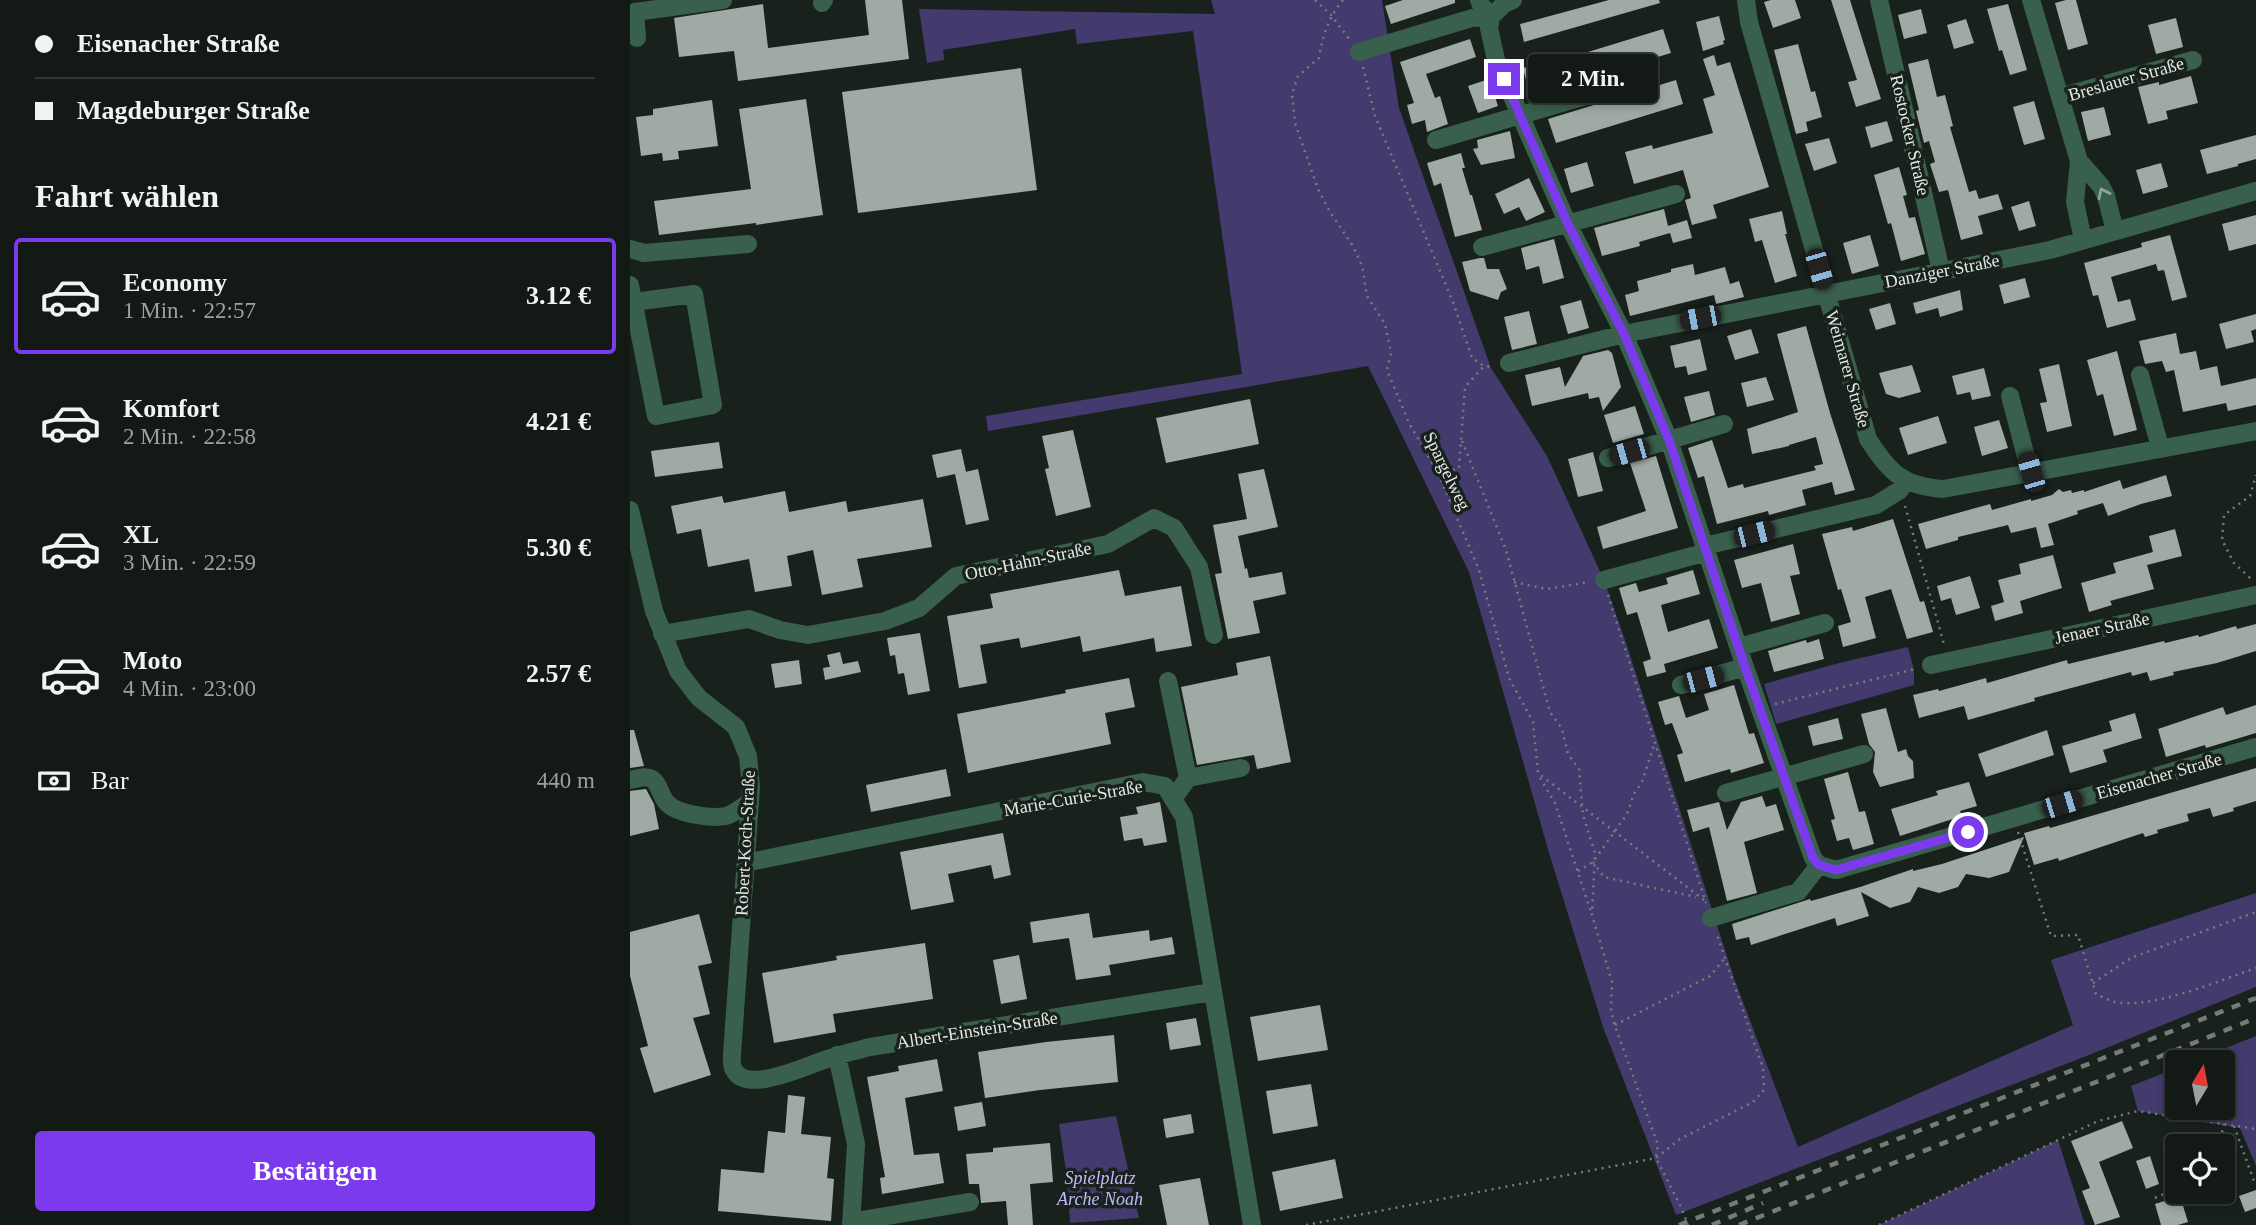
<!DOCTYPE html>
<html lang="de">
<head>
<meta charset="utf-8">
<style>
  :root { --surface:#131915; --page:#202622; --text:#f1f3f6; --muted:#9da0a0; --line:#323834; --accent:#7c3aed }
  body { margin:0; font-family:Georgia,serif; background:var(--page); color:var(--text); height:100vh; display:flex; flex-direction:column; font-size:26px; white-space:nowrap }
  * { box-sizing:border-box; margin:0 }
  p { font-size:23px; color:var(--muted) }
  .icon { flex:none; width:38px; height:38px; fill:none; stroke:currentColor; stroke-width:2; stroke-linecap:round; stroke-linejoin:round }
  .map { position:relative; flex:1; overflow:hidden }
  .details { display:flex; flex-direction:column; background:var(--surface); width:630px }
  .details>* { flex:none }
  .hud { display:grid; align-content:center; height:154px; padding:0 35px; background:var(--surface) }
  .needle { width:46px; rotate:10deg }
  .controls { position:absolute; left:1535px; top:1050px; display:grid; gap:14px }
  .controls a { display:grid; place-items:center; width:70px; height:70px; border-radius:7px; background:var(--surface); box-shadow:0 4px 10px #0003,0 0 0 2px var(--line); font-size:35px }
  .end { position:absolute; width:32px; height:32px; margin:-16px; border:9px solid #7c3aed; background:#fff; box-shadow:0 0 0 4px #fff }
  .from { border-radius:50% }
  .bubble { position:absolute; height:49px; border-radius:7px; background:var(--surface); box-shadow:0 4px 10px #0003,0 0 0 2px var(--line); font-size:23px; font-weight:700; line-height:49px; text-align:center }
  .car { position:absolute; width:21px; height:42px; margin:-21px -10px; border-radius:9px; box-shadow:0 0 5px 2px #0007; background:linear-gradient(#222 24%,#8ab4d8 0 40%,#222 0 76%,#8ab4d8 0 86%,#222 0) }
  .hud b { display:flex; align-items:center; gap:24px; height:66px; font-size:26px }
  .hud b+b { border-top:2px solid var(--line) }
  .hud i { width:18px; height:18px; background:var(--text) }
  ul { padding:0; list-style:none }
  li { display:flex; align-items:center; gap:21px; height:116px; margin:0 14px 10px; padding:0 21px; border:4px solid transparent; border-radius:7px }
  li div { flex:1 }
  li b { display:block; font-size:26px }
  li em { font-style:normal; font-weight:700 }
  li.current { border-color:var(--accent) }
  li>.icon { width:63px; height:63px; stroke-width:1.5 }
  h2 { padding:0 35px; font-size:32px; line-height:84px }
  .pay { display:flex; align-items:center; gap:18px; height:77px; padding:0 35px; font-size:26px }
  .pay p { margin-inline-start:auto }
  .primary-button { display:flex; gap:14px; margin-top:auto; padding:14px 35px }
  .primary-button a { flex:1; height:80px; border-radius:7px; background:var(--accent); color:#fff; font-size:28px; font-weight:700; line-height:80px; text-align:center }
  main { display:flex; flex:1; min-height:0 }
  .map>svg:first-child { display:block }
  .green { fill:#433a6d }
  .building { fill:#9faaa4 }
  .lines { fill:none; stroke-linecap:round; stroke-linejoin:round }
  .path { stroke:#767e79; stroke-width:2.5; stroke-dasharray:2 5; stroke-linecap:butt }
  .minor { stroke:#39604c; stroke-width:18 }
  .rail { stroke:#747c77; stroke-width:4.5; stroke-dasharray:9 9; stroke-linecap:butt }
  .oneway { stroke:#8ea498 }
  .route { stroke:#7c3aed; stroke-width:9 }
  .labels { text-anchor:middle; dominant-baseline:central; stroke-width:7; stroke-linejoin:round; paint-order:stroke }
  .street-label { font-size:18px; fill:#e3e9e5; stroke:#19211c }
  .park-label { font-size:18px; font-style:italic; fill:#c0b8f9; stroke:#19211c }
</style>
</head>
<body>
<main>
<section class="details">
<div class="hud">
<b><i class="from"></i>Eisenacher Straße</b>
<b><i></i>Magdeburger Straße</b>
</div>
<h2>Fahrt wählen</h2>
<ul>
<li class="current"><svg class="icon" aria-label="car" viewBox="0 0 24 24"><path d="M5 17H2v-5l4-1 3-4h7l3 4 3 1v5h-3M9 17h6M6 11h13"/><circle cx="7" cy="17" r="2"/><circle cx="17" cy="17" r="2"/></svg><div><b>Economy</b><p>1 Min. · 22:57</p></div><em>3.12 €</em></li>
<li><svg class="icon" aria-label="car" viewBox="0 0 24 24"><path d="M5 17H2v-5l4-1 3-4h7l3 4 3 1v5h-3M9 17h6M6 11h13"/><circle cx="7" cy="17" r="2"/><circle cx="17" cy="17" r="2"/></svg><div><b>Komfort</b><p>2 Min. · 22:58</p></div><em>4.21 €</em></li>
<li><svg class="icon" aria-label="car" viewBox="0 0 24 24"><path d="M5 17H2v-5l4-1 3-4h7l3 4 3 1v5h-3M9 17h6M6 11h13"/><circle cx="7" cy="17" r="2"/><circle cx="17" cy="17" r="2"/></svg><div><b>XL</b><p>3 Min. · 22:59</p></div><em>5.30 €</em></li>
<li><svg class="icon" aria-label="car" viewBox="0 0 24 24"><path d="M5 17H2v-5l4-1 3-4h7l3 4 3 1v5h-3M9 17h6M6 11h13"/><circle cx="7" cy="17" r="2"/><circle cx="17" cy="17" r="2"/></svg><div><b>Moto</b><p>4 Min. · 23:00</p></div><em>2.57 €</em></li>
</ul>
<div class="pay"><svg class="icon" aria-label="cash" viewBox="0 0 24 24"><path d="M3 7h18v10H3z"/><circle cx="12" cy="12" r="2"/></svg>Bar<p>440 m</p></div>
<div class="primary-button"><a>Bestätigen</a></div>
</section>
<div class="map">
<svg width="1626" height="1225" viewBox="0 0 1626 1225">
  <rect width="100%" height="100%" fill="#19211c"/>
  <path class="green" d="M581 0H752L769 108 861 368 917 456 974 580 997 646 1105 981 1168 1147 1443 1025 1421 960 1626 893V987L1459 1055 1046 1215 973 1027 919 853 839 572 738 366 358 431 356 416 612 374 563 31 447 44 445 29 313 50 314 60 297 63 289 9 585 14Z
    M1278 647 1284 670V685L1146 724 1134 684 1209 663Z
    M1626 1036V1166L1610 1128 1508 1111 1501 1086 1547 1068V1108H1592V1062H1561Z
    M486 1116 509 1218 440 1223 437 1177 429 1124Z
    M1428 1140 1455 1225H1249Z"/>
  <path class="building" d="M235 0H272L279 59 108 81 104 51 49 57 44 18 133 4 138 48 239 35Z
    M773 0H825V3L761 24 755 6Z
    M979 0H1029L1030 3 894 42 890 24Z
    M1141 0H1165L1171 18 1143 28 1134 2Z
    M1201 0H1220L1251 99 1226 107 1218 82 1227 80Z
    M1436 0H1446L1458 44 1438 50 1425 3Z
    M1378 4 1397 70 1380 75 1372 50 1369 51 1357 9Z
    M1291 9 1297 33 1274 39 1268 15Z
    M1089 16 1095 40 1093 41 1094 44 1073 51 1066 22Z
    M1546 18 1553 47 1526 54 1518 25Z
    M1336 19 1344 43 1324 49 1317 25Z
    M1033 29 1041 53 991 68 992 72 967 80 958 52Z
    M840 39 846 57 796 74 805 98 810 96 818 124 797 132 795 120 782 124 777 105 784 103 770 62Z
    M1168 44 1181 92 1185 91 1192 117 1176 122 1178 131 1166 134 1144 50Z
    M1084 55 1087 66 1100 62 1139 187 1083 205 1087 218 1062 225 1055 200 1061 198 1053 170 1004 184 995 152 1022 145 1023 149 1083 133 1073 99 1085 95 1073 59Z
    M1298 59 1307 97 1315 95 1323 126 1320 127 1339 192 1346 190 1349 199 1368 194 1373 209 1348 216 1353 234 1331 240 1318 190 1309 192 1300 164 1305 162 1299 141 1294 143 1286 111 1289 110 1278 64Z
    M917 62 924 93 901 100 893 68Z
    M391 68 407 190 228 213 212 92Z
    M1561 76 1568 103 1536 111 1538 119 1518 124 1508 87 1529 82V85Z
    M859 79 868 106 848 113 838 86Z
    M1046 80 1053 104 926 143 918 119Z
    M176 99 193 215 126 225V223L29 235 24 201 121 189 109 109Z
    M82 100 88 146 48 151 49 159 33 161 32 153 11 156 6 117 23 115V109Z
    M1404 101 1415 139 1394 145 1383 107Z
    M1474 107 1481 135 1458 141 1451 112Z
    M1257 121 1263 141 1241 148 1235 127Z
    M880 131 885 158 851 165 843 149 848 148 847 140Z
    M1626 135V159L1608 164V166L1577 174 1570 150Z
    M1199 138 1207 163 1184 171 1175 144Z
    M831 153 835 168H832L840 195H842L852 230 825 237 811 183 804 186 797 163Z
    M957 162 964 186 941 193 934 169Z
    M1531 163 1538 187 1513 194 1506 170Z
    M1269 167 1277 195 1273 196 1279 218 1285 217 1295 254 1271 261 1261 223 1258 224 1244 175Z
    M899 178 915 212 896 221 889 207 874 214 865 194Z
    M1399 201 1406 226 1389 231 1381 207Z
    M1034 209 1038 226 1057 220 1062 238 1043 243 1040 233 1009 242 1010 246 972 256 964 228Z
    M1152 211 1157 234H1155L1167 276 1145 283 1132 240 1125 242 1119 219Z
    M1626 215V244L1599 251 1592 224Z
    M1240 235 1249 266 1222 274 1213 243Z
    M1540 235 1557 297 1542 301 1534 270 1528 271 1526 264 1481 277 1488 302 1500 299 1506 320 1477 328 1468 295 1463 296 1454 263 1512 247 1511 243Z
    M924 239 934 278 913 284 909 266 896 270 891 248Z
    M850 258H854L857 269H869L877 289 871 292 868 300 840 291 832 262Z
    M1063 264 1065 275 1095 267 1100 284 1109 281 1114 297 1086 304 1084 295 1000 316 995 295 1009 291 1007 281 1041 272V269Z
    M1395 278 1400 297 1374 304 1369 285Z
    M1330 290 1333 310 1310 317 1308 308 1286 314 1283 303Z
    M951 300 959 328 938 334 930 306Z
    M1260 303 1266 324 1246 330 1239 309Z
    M899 311 907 344 882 350 874 317Z
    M1626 314V329L1621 331 1624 342 1596 349 1589 324Z
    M1176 326 1200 413 1225 490 1205 495 1202 482 1172 490 1176 505 1139 515 1138 511 1087 524 1074 476 1068 478 1058 448 1082 440 1098 488 1113 484 1114 488 1186 470 1184 466 1193 464 1186 437 1159 445V446L1122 454 1117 429 1168 412 1147 334Z
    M1121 329 1129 353 1105 360 1097 336Z
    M1546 333 1550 354 1566 351 1570 370 1587 366 1591 386 1626 378V405L1598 411 1596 403 1553 412 1544 370 1536 372 1532 361 1515 364 1509 341Z
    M1070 339 1077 370 1058 375 1056 366 1045 368 1040 346Z
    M978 350 982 353 991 387 973 411 969 397 959 399 958 393 902 406 895 375 930 367 935 387 953 356Z
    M1487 351 1507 430 1484 436 1473 394 1467 396 1457 360Z
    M1429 364 1442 426 1417 432 1410 403 1417 402 1409 369Z
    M1282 365 1291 392 1269 398 1256 394 1249 373Z
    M1354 368 1361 396 1342 400 1340 392 1327 395 1322 376Z
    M1136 377 1144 400 1117 407 1111 383Z
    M1079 391 1085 415 1061 422 1054 397Z
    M620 399 629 444 536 463 526 418Z
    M1005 406 1014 434 983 443 974 415Z
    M1308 416 1317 443 1278 455 1269 428Z
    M1369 420 1378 448 1352 456 1344 427Z
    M443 430 461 507 426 516 415 469 419 468 412 436Z
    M89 442 93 468 25 477 21 451Z
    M331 449 336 472 331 473 348 469 359 520 336 525 325 474 307 478 302 455Z
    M963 452 973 491 948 497 938 459Z
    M1026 456 1048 528 973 549 967 527 1016 511 1000 463Z
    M634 469 648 527 608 536 615 569 617 568 619 578 652 572 656 594 623 601 630 633 598 639 585 574 592 573 583 525 617 519 608 474Z
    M1536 475 1542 496 1511 504 1478 516 1473 503 1447 511 1448 514 1418 524 1424 545 1411 548 1406 527 1381 533 1378 525 1328 537V540L1296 549 1288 524 1360 504 1362 510 1401 499V501L1422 495 1429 489 1433 492 1441 490 1442 493 1454 490V492L1490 480 1493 489Z
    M155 491 159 512 216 501 218 512 293 499 302 547 227 559 233 587 192 595 183 550 157 556 162 586 125 592 119 559 78 567 71 529 47 534 41 506 92 496 94 503Z
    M1263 519 1290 602 1294 601 1303 632 1277 639 1261 589 1235 597 1246 638 1213 647 1208 626 1221 622 1211 589 1208 590 1192 534 1222 527 1223 531Z
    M1545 529 1552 556 1517 565 1524 589 1480 601 1482 605 1459 612 1451 583 1486 573 1483 563 1523 552 1519 536Z
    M1163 544 1170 574 1160 576 1170 614 1141 622 1131 583 1112 588 1104 560Z
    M1423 555 1432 588 1390 601 1393 613 1365 621 1361 606 1374 602 1368 580 1391 574 1389 564Z
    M489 570 495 596 551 586 562 646 526 652 524 638 453 652 450 636 391 648 389 638 350 645 357 683 329 688 317 616 363 608 360 594Z
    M1063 570 1070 594 1031 605 1038 632 1079 619 1088 648 1034 664 1036 672 1017 677 1013 662 1021 659 1007 612 997 615 989 588 1006 583 1009 592 1038 584 1036 578Z
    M1340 576 1350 608 1326 615 1321 598 1311 601 1307 586Z
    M1626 624V651L1587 663 1543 672 1544 675 1520 681 1517 672 1502 676 1501 672 1404 698 1405 701 1338 720 1334 706 1289 718 1283 695 1308 689 1309 691 1356 678 1357 683 1437 660 1438 664 1534 641 1535 643 1568 635 1569 637 1606 626 1607 629Z
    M290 633 300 691 278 695 274 673 268 674 265 655 260 656 257 638Z
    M1189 639 1194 659 1144 672 1138 651 1176 640 1177 643Z
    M210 652 213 664 228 661 231 672 195 680 193 668 208 665 200 667 197 655Z
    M640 656 661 762 627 769 624 755 567 765 551 687 608 675 606 663Z
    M169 660 172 684 145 688 141 664Z
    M499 678 505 707 475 713 481 744 338 773 327 714 436 693 435 690Z
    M1104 685 1119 734 1124 733 1134 763 1101 773 1100 769 1055 782 1047 755 1053 753 1042 723 1035 725 1028 702 1049 696 1056 718 1079 710 1074 694Z
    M1626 705V733L1576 748 1575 745 1536 757 1528 729 1593 707 1596 715Z
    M1256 708 1268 752 1276 749 1278 756 1283 761 1284 778 1250 787 1243 772 1245 752 1239 744 1231 714Z
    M1505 713 1512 738 1473 750 1477 762 1440 773 1432 746 1482 731 1479 721Z
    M1208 718 1213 739 1183 746 1178 726Z
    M0 730H4L14 766 0 768Z
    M1417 730 1424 755 1356 777 1348 754Z
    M1626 768V801L1603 808 1604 811 1583 817 1580 808 1557 814 1559 821 1527 830 1528 833 1515 837 1513 833 1429 861 1428 858 1404 865 1394 833 1419 826 1420 828Z
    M316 769 321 796 241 812 236 785Z
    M1218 772 1229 812 1235 811 1244 844 1223 850 1219 838 1207 841 1201 820 1205 819 1194 779Z
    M1339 782 1347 806 1330 811 1332 816 1270 836 1261 809 1308 795 1306 791Z
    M16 789 24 804 29 829 0 836V791Z
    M1132 796 1136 807 1146 804 1154 830 1114 842 1127 893 1097 901 1079 827 1063 832 1057 810 1089 802 1097 830 1111 802Z
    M530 802 537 842 514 846 512 838 494 841 490 817 508 814 506 807Z
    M373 833 381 875 364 879 361 865 318 874 324 902 281 910 270 852Z
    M1394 837 1379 872 1359 878 1336 874 1328 887 1309 893 1288 887 1280 902 1260 908 1231 892 1239 916 1207 926 1205 918 1121 945 1119 937 1106 940 1102 924 1180 899 1181 901 1230 887 1283 869V871L1312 864Z
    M459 913 463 938 519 930 520 941 542 937 545 954 479 965 481 975 446 980 439 938 403 943 400 922Z
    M69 914 82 963 68 966 80 1014 63 1018 81 1075 24 1093 10 1048 18 1046 0 976V932Z
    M295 943 303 999 203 1014 206 1032 144 1043 132 973 207 960 206 956Z
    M389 955 397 999 371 1004 363 960Z
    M690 1005 698 1050 628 1061 620 1017Z
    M566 1018 571 1045 540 1050 536 1023Z
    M484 1035 488 1082 410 1090 355 1098 348 1052 416 1042Z
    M307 1059 313 1091 275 1098 284 1155 309 1153 314 1183 252 1194 250 1178 255 1177 237 1077 269 1071 268 1066Z
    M681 1084 688 1126 643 1134 636 1091Z
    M158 1095 175 1097 171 1134 201 1137 197 1178 204 1179 201 1221 88 1211 91 1169 134 1173 138 1131 155 1133Z
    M352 1102 356 1126 328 1131 324 1107Z
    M561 1114 564 1133 536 1138 533 1119Z
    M1492 1121 1503 1148 1469 1162 1490 1217 1465 1225 1452 1191 1460 1188 1441 1141Z
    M420 1143 423 1182 400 1184 403 1225H378L376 1201 351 1203 349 1184H339L336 1154 363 1152V1148Z
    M1520 1156 1529 1184 1516 1189 1506 1161Z
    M705 1159 713 1198 650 1211 642 1172Z
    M570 1178 579 1225H537L529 1185Z
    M1626 1190V1208L1615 1212 1609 1196Z
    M1550 1196 1558 1222 1548 1225H1531L1525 1204Z"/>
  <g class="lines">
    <path class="path" d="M685 0 701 15 720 40
      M713 0C698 18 693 35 689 58L668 76 662 94 665 123 688 189 700 212 723 246 732 266 737 296 755 324 761 353 757 370 779 423 808 473 849 570 879 678 903 722 908 773 1074 900
      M733 67 745 116 823 302 842 358 854 366 864 367
      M832 441 876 550 920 712 932 729 938 754 949 769 953 815 965 853 962 915 982 982 981 1011 985 1026 1028 1145 1026 1158 1051 1207 1058 1225
      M809 473 829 468 835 387 854 366
      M1275 506 1314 644
      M1620 578 1604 563 1592 540 1594 515 1620 496 1626 475
      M884 582 917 589 959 582
      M978 595 1076 903
      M1145 704 1285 669
      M910 778 925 803 961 912
      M1388 832 1421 936 1448 935 1466 994C1471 996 1476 999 1481 1001 1516 1012 1591 980 1626 968
      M963 862 974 877 1066 897
      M948 871 963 862 997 814 1004 794 1012 782 1024 745
      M1463 983 1501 958 1626 912
      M985 1025 1080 976 1095 958
      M1604 1126 1624 1181
      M1589 1146 1594 1124
      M1525 1198 1547 1188
      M676 1225 1026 1158 1050 1139 1123 1102 1134 1090 1133 1068 1086 932
      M1249 1225 1468 1121 1508 1111 1626 1129"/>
    <path class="minor" d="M883 0 874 4 861 17 859 28 866 60 938 224 994 334 1039 440 1115 667 1183 858 1189 865
      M1116 0 1119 22 1238 439C1259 472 1272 486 1313 489L1626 431
      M1249 0 1311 271
      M1401 0 1449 161 1445 202 1453 240
      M192 3 194 0
      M7 38 5 12 93 0
      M729 52 842 18 861 17 851 5 849 0
      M1430 97 1563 60
      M806 140 1006 81
      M1449 161 1471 186 1476 196 1485 231
      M852 247 1046 194
      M0 249 14 253 118 244
      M0 285 26 416 83 405 64 294 4 302
      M879 363 994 334 1420 250 1626 191
      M1510 375 1530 447
      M1380 396 1400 472
      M978 458 1094 424
      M0 510 24 611 48 671 69 698 106 727 118 756 121 787 102 1054C102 1058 101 1066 104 1070 117 1095 178 1065 197 1059 211 1054 225 1051 240 1047L582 992
      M1075 546 1246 505 1270 490 1275 481
      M974 580 1077 552
      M32 634 119 619 150 630 178 635 255 621 289 608 326 576 478 544 524 518 544 528 569 567 584 635
      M1109 647 1195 623
      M1301 665 1626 595
      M538 681 558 778 543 799
      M1051 685 1115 667
      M558 778 611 768
      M0 780C7 779 15 775 22 779 30 784 30 796 37 803 47 814 81 819 96 816 104 814 113 806 120 802
      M1096 793 1234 754
      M115 863 513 782 535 786 554 817 622 1225
      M1189 865 1206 870 1626 747
      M1081 918 1168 892 1189 865
      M207 1055 226 1144 221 1225
      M221 1222 340 1202"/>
    <path class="rail" d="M1049 1225 1626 998
      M1082 1225 1133 1203
      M1109 1225 1626 1018"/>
  </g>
  <defs><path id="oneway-chevron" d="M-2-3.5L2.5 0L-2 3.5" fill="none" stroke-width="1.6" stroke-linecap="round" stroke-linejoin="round" transform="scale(1.75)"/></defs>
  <use class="oneway" href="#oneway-chevron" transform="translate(1473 193) rotate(-115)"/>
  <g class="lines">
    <path class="route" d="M874 79 938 224 994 334 1039 440 1115 667 1183 858 1189 865 1206 870 1338 832"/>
  </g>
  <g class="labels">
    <g class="street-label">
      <text transform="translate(1496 79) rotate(-16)">Breslauer Straße</text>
      <text transform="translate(1280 135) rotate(77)">Rostocker Straße</text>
      <text transform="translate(1312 271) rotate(-11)">Danziger Straße</text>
      <text transform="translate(1218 369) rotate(74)">Weimarer Straße</text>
      <text transform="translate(817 471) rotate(64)">Spargelweg</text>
      <text transform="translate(398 561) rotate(-12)">Otto-Hahn-Straße</text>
      <text transform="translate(1472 628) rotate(-12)">Jenaer Straße</text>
      <text transform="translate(1529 776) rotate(-16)">Eisenacher Straße</text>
      <text transform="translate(443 798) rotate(-10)">Marie-Curie-Straße</text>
      <text transform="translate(115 843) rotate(-87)">Robert-Koch-Straße</text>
      <text transform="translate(347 1030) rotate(-9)">Albert-Einstein-Straße</text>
    </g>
    <g class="park-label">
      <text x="470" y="1178">Spielplatz<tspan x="470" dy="21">Arche Noah</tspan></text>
    </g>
  </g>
</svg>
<div class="controls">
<a><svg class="needle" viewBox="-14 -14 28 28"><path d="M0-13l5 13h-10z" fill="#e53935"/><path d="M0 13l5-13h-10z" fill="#9da0a0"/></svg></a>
<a><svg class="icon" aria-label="locate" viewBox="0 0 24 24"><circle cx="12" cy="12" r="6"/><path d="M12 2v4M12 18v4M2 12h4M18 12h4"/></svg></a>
</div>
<i class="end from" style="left:1338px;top:832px"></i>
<i class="end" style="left:874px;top:79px"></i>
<div class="bubble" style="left:898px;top:54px;width:130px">2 Min.</div>
<i class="car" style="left:1189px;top:269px;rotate:164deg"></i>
<i class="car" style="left:1070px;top:318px;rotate:259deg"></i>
<i class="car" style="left:999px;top:452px;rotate:254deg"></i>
<i class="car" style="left:1401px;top:472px;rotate:344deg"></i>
<i class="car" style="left:1124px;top:534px;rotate:76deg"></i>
<i class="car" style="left:1073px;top:679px;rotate:75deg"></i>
<i class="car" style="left:1432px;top:804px;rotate:73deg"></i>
</div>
</main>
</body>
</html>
